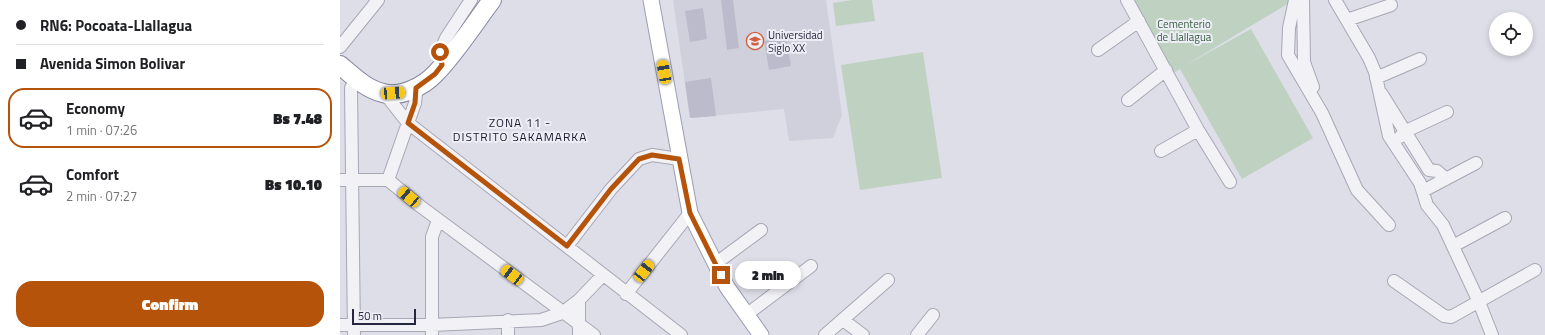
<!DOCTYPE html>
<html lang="en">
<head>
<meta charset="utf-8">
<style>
  :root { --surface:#fff; --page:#f2f2f2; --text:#202124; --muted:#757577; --line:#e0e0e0; --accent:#b45309 }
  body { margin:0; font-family:"Titillium Web",sans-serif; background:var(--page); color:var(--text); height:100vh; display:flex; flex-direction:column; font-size:15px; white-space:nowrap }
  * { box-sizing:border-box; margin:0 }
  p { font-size:13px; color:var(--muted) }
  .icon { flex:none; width:22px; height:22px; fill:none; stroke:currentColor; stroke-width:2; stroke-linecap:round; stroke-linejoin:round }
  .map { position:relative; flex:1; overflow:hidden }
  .panel { display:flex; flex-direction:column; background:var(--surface); width:340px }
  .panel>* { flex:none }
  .guide { display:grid; align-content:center; height:88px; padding:0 16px; background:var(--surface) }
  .tools { position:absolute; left:1149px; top:12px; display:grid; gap:8px }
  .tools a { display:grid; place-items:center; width:44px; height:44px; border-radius:50%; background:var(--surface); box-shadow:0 2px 6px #0003; font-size:20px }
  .scale { position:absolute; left:12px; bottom:10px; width:64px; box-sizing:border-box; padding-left:4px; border:2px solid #27273f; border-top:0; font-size:11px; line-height:14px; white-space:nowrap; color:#27273f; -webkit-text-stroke:3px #edeef5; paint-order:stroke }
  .end { position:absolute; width:18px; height:18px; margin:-9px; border:5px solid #b45309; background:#fff; box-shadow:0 0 0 2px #fff }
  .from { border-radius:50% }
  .bubble { position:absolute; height:28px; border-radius:14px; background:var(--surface); box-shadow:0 2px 6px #0003; font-size:13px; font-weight:800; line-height:28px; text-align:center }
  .car { position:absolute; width:12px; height:24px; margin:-12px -6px; border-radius:5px; box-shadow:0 0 3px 1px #0007; background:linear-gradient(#f5c518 24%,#345 0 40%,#f5c518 0 76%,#345 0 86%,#f5c518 0) }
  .guide b { display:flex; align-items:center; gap:14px; height:38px; font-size:15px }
  .guide b+b { border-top:1px solid var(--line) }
  .guide i { width:10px; height:10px; background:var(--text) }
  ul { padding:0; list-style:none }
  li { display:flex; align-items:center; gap:12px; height:60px; margin:0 8px 6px; padding:0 8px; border:2px solid transparent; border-radius:16px }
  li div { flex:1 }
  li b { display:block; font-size:15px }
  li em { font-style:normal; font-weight:800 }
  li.current { border-color:var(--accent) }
  li>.icon { width:36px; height:36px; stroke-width:1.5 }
  .action { display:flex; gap:8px; margin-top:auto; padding:8px 16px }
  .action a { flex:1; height:46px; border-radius:16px; background:var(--accent); color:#fff; font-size:16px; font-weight:800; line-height:46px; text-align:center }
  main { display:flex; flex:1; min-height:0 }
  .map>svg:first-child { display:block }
  .built { fill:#d0d0dd }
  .green { fill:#bfd2c1 }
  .building { fill:#bbbbcb }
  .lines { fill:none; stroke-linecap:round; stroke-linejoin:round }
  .minor-casing { stroke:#a7a7b5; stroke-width:14 }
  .major-casing { stroke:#9d9db4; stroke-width:17 }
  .highway-casing { stroke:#85859f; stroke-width:20 }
  .minor { stroke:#f1f1f6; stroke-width:12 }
  .major { stroke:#fff; stroke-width:15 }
  .highway { stroke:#fff; stroke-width:18 }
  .route { stroke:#b45309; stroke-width:5 }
  .labels { text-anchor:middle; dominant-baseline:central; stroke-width:4; stroke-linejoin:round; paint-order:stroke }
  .park-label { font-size:11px; fill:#345b3b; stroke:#edeef5 }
  .poi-label { font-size:11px; fill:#27273f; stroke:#edeef5; text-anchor:start }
  .neighbourhood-label { font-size:12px; letter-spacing:1px; fill:#1a192f; stroke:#edeef5 }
</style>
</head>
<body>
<main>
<section class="panel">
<div class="guide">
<b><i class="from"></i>RN6: Pocoata-Llallagua</b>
<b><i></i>Avenida Simon Bolivar</b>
</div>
<ul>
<li class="current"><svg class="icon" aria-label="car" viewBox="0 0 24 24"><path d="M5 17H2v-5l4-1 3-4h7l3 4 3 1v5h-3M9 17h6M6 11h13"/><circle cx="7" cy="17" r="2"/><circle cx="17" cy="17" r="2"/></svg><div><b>Economy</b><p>1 min · 07:26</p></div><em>Bs 7.48</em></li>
<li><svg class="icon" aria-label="car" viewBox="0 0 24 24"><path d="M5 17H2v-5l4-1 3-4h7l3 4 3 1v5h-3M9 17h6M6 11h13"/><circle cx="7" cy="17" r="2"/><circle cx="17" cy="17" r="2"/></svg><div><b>Comfort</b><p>2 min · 07:27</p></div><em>Bs 10.10</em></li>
</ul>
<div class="action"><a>Confirm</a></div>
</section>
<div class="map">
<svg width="1205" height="335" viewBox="0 0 1205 335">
  <rect width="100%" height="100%" fill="#dedee8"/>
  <path class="built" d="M333 0H486L502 115 493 138 449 141 444 109 350 118Z"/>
  <path class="green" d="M512 0H532L535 21 496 26 493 3Z
    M793 0H951V2L844 66 911 29 973 138 902 179 840 69 833 73Z
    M583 52 602 178 520 190 501 65Z"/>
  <path class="building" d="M381 0H393L399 48 387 50Z
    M363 8 367 39 350 42 345 11Z
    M446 37 451 66 429 70 424 41Z
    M371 78 376 116 350 118 345 82Z"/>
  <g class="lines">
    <defs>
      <path id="minor" d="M787 0 858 130 890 182
        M955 0 949 28 948 55 982 113 1017 190 1049 225
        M963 0 964 62 973 87
        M995 0 1029 58 1035 72 1049 136 1080 183 1087 205 1103 225 1139 302 1152 335
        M1007 20 1051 5
        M0 47 38 0
        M758 50 799 21
        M102 65 100 52 106 38 131 0
        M1036 78 1080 59
        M1041 93 1089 170 1097 171 1106 179
        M45 94 68 123 341 335
        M788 100 826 70
        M1060 137 1066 131 1107 112
        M821 151 858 130
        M0 180H48L80 206 254 335
        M48 180 75 103 77 87
        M1083 191 1136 163
        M227 246 271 189 299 159 312 155 339 159
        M1113 246 1165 218
        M375 264 421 230
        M1054 281 1104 316 1111 317 1195 270
        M286 294 350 213
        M406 315 471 266
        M168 320V335
        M503 320 523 335
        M0 325H92L201 320 222 313 239 300 263 275
        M14 335 11 88 16 79
        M92 335V237L98 220
        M239 335V300
        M485 335 548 280
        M577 335 593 315"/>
      <path id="major" d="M311 0 350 213 387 287 421 335"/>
      <path id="highway" d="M0 65C13 76 26 89 43 93 61 98 84 86 96 73 117 51 134 24 152 0"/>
    </defs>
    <use href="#minor" class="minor-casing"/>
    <use href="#major" class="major-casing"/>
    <use href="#highway" class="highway-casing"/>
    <use href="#minor" class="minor"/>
    <use href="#major" class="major"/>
    <use href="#highway" class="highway"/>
  </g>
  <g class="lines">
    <path class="route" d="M100 52 102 65 95 74 76 88 75 103 68 123 227 246 271 189 299 159 312 155 339 159 350 213 381 275"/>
  </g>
  <defs>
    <symbol id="university-ring" viewBox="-11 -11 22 22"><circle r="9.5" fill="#edeef5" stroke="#d06140" stroke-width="1.5"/><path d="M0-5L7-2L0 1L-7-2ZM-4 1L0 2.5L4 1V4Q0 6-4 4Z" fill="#d06140"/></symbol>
  </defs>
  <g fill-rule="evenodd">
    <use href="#university-ring" x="405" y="31" width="20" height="20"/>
  </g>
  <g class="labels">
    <g class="park-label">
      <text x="844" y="24">Cementerio<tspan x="844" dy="13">de Llallagua</tspan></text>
    </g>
    <g class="poi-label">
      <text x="428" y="35">Universidad<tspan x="428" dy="13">Siglo XX</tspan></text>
    </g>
    <g class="neighbourhood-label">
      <text x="180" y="122">ZONA 11 -<tspan x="180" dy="14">DISTRITO SAKAMARKA</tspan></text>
    </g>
  </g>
</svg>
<div class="tools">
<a><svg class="icon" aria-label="locate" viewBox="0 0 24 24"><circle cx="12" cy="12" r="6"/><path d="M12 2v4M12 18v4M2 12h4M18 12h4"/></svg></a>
</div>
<div class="scale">50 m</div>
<i class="end from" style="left:100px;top:52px"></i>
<i class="end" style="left:381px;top:275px"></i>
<div class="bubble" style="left:395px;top:261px;width:66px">2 min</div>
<i class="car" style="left:324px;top:72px;rotate:350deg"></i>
<i class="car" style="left:53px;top:93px;rotate:86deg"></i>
<i class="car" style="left:69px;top:197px;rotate:310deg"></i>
<i class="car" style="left:304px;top:271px;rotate:38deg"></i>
<i class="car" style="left:172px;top:275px;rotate:307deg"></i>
</div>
</main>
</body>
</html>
